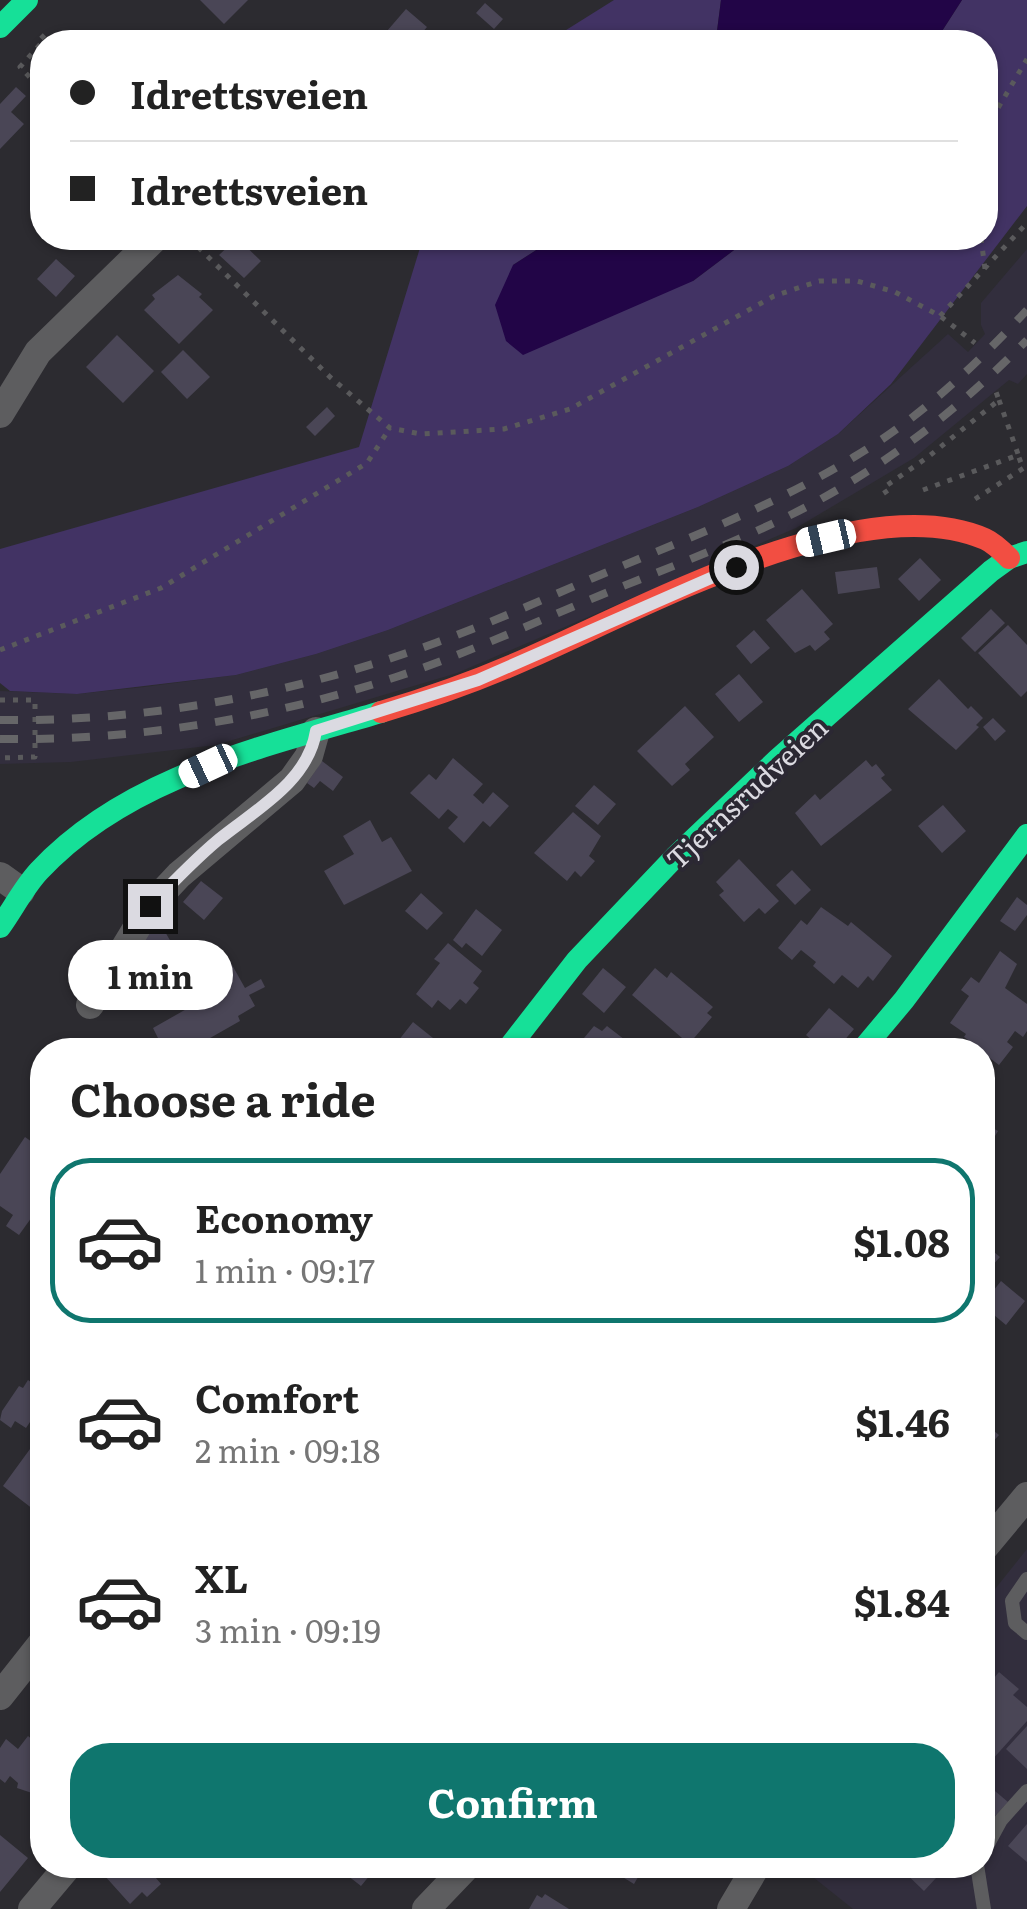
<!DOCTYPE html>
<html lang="en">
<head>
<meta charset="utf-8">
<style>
  :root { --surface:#fff; --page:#f2f2f2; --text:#222; --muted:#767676; --line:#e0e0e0; --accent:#0f766e }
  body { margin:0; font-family:Literata,serif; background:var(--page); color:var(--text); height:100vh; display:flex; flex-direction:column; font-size:38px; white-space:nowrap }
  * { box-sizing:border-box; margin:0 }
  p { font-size:32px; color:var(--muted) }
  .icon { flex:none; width:55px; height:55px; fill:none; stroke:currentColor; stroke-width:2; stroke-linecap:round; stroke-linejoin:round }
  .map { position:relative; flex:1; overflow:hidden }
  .sheet { position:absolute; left:30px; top:1038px; width:965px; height:840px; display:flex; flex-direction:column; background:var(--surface); border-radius:40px; box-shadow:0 2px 8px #0004 }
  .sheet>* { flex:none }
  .top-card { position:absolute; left:30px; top:30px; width:968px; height:220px; border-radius:40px; box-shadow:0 2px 8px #0004; display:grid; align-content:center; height:220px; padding:0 40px; background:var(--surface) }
  .end { position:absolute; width:45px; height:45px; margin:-22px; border:12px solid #dbdae1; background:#111; box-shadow:0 0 0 5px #111 }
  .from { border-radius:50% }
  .bubble { position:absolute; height:70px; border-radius:35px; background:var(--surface); box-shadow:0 2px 8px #0004; font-size:32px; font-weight:700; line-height:70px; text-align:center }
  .car { position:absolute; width:30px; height:60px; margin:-30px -15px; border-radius:12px; box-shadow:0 0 8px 2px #0007; background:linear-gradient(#fff 24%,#345 0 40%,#fff 0 76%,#345 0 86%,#fff 0) }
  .top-card b { display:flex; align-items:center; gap:35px; height:95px; font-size:38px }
  .top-card b+b { border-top:2px solid var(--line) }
  .top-card i { width:25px; height:25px; background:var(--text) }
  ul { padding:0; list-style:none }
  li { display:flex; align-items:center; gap:30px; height:165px; margin:0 20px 15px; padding:0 20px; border:5px solid transparent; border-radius:40px }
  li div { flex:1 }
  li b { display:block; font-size:38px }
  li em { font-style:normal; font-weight:700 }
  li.current { border-color:var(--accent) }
  li>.icon { width:90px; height:90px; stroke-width:1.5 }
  h2 { padding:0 40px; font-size:45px; line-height:120px }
  .primary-button { display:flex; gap:20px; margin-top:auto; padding:20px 40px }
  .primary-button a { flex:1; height:115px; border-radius:40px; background:var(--accent); color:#fff; font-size:40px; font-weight:700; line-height:115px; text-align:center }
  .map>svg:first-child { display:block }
  .built { fill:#322e3d }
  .green { fill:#423364 }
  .water { fill:#220547 }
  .building { fill:#4a4656 }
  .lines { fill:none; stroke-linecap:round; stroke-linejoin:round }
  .path { stroke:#5a5a5c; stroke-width:5; stroke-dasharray:5 8; stroke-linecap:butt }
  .lane { stroke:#5d5d5f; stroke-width:14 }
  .street { stroke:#5d5d5f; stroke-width:28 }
  .fast { stroke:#16e098; stroke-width:22 }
  .jam { stroke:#f24e42; stroke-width:22 }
  .rail { stroke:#666668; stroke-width:8; stroke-dasharray:18 18; stroke-linecap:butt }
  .route { stroke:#dbdae1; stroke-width:12 }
  .labels { text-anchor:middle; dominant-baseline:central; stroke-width:8; stroke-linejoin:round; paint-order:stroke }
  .street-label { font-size:28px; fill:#dbdae1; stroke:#2b2833 }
</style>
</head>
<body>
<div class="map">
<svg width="1027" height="1909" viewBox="0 0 1027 1909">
  <rect width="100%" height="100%" fill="#2c2b30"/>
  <path class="built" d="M1027 249V374L1018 384 1009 380 914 458 796 528 457 673 216 745 71 762 0 764V691L77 694 144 687 236 675 316 654 388 630 698 507 788 466 838 434 948 334 968 352 985 334 981 325V303Z
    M1027 1549V1909H853L798 1865H982L983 1604Z"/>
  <path class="green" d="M614 0H721L717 31 711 42H547Z
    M962 0H1027V206L891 384 838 434 788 466 698 507 388 630 316 654 236 675 77 694 10 691 0 683V549L359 447 423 238H555L513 265 693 281 750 238H985V42H935Z"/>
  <path class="water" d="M721 0H962L935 42H711L717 31Z
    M555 238H750L693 281 523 355 506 341 495 305 513 265Z"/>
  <path class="building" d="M200 0H248L224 24Z
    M485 3 503 19 494 29 476 13Z
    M406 9 427 27 414 42H400L387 31Z
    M16 87 26 96 11 112 24 124 0 149V104Z
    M237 238 261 261 244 278 219 255Z
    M56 259 75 276 56 297 37 279Z
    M178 275 202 294 199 297 213 310 179 344 144 310 155 299 152 295Z
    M117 335 154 371 123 403 86 367Z
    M183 350 210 377 187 399 161 372Z
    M327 407 335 416 315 436 306 427Z
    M920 558 941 580 919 601 898 579Z
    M877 567 880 588 838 594 835 572Z
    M802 589 833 624 824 632 830 639 815 651 810 645 795 653 766 620Z
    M991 609 1005 623 975 652 961 638Z
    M1008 625 1027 645V691L1021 697 978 653Z
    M754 630 770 648 751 664 736 646Z
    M739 674 763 702 739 722 715 694Z
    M939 679 968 709 971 706 983 718 976 725 979 727 956 750 908 709Z
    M685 706 714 737 685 764 690 770 672 786 637 751Z
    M993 718 1006 731 995 741 983 727Z
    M453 758 483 784 473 795 483 804 493 792 509 806 490 827 483 821 464 843 448 828 458 817 448 809 439 819 410 793 429 774 436 780Z
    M866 760 872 767 876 764 885 775 881 778 892 790 821 846 795 813 815 794 820 800Z
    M322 761 343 777 333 791 320 781 314 788 307 783Z
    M594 785 616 804 598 825 575 806Z
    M943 805 966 831 942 853 918 826Z
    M573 812 601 836 589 856 595 861 581 877 575 871 567 881 534 853Z
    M370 820 382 842 391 837 412 871 344 905 324 871 354 854 343 836Z
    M739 859 779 901 765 914 759 908 744 922 719 895 724 891 716 882Z
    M792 870 811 890 795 905 776 885Z
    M201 881 223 898 204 920 183 902Z
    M421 893 443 913 427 930 405 911Z
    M1017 897 1027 905V915L1015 931 1000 921Z
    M821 907 848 926 851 922 892 956 873 981 868 976 858 988 842 975 834 984 813 966 816 962 801 950 792 960 778 948 801 920 807 925Z
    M476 909 502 930 482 956 466 943 462 948 453 940Z
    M160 923 179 956 163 966 158 958 155 960 143 940Z
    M448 943 482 971 473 983 479 988 466 1004 460 999 450 1010 438 1000 432 1008 416 994 440 963 434 959Z
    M1000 951 1017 964 1005 988 1027 1004V1031L1023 1037 1015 1031 1007 1042 1013 1047 999 1065 987 1056 982 1057V1050H975L976 1046 964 1037 966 1034 950 1023 969 996 961 990 971 977 979 983Z
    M227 956 245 988 261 979 265 987 249 995 255 1006 238 1016 240 1021 189 1050H138L158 1038 153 1028 190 1007 180 994 213 978 207 967Z
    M603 968 626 987 604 1013 582 994Z
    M655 968 667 978 671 972 713 1007 707 1013 712 1017 689 1044 632 995Z
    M134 972 146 994 129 1003 117 981Z
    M829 1008 854 1029 836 1050H823L806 1035Z
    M413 1022 438 1042 432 1050H391Z
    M594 1026 602 1031 607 1026 638 1050H587L579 1044Z
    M982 1122 998 1131 982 1158Z
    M25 1137 42 1149V1180L38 1186 42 1189V1203L19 1235 6 1226 13 1215 0 1206V1174Z
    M982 1242 1000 1257 982 1277Z
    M1001 1281 1025 1301 1006 1325 982 1305Z
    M28 1380 42 1390 39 1399 42 1404 26 1428 15 1421 11 1428 0 1420 2 1411 19 1386 23 1388Z
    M982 1413 987 1417 983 1422 999 1435 982 1454Z
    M30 1449 42 1459V1516L3 1486Z
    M982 1668 994 1678 999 1672 1019 1689 1013 1695 1027 1707V1721L982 1771Z
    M1027 1726V1769L1006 1749Z
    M28 1736 42 1747V1780L32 1793 17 1788 18 1783 10 1776 5 1783 0 1779V1748L6 1739 18 1749Z
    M982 1780 1008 1802 982 1830Z
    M1027 1824V1862L1008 1846Z
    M0 1835 28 1858 0 1892Z
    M110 1865H145L161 1884 147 1897 142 1892 130 1904 104 1875 111 1867Z
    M326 1865H389L381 1874 375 1869 361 1886 343 1872 340 1876Z
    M603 1865H645L634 1884Z
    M897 1865H948L924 1891Z
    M545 1894 569 1909H529L537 1895 542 1898Z"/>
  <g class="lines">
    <path class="path" d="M41 35 45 39 20 67 42 90
      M985 130 1027 59
      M189 238 330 377 390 428 421 434 504 429 570 409 774 296 819 281H857L895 292 940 316 975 343
      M981 238 985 269
      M940 316 1027 223
      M999 400 1018 454
      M923 490 1018 455 1023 468
      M887 494 883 488 928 457 999 400 996 392
      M975 499 1027 466
      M0 650 161 588 367 463 390 428
      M0 700H35V757L0 758"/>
    <path class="lane" d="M1027 1579 1012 1601 1015 1623 1027 1633
      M982 1855 1001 1820 1027 1791
      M977 1865 984 1909"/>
    <path class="street" d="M0 414 38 352 155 238
      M0 876 21 891
      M90 1005 150 906 179 875 292 780 309 756 316 731
      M982 1550 1027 1496
      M0 1696 42 1643
      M32 1909 69 1865
      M426 1909 468 1865
      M731 1909 757 1865"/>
    <path class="fast" d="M0 27 27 0
      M0 927C13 909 24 887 39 871 126 777 263 747 381 712
      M507 1050 577 960 675 857 778 759 991 571 1009 558 1027 552
      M862 1050 904 1000 1027 835"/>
    <path class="jam" d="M381 712C432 697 482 679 531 657 645 607 863 486 985 539 994 543 1002 551 1009 558"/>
    <path class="rail" d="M0 720C150 722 298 693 438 642 491 623 542 600 593 578 681 541 772 507 854 457 920 418 975 366 1027 310
      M0 739C134 741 269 719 396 677 466 654 533 623 601 595 677 564 758 535 830 494 904 452 968 400 1027 340"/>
  </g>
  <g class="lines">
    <path class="route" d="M150 906C172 883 194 860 218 840 255 810 308 782 316 731L478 680 736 567"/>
  </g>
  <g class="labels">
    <g class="street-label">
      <text transform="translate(746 792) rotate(-43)">Tjernsrudveien</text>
    </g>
  </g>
</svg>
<i class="end from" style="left:736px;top:567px"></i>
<i class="end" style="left:150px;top:906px"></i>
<div class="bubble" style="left:68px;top:940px;width:165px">1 min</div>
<i class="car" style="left:826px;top:538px;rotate:257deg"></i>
<i class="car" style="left:208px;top:766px;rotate:245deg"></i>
<div class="top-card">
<b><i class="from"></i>Idrettsveien</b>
<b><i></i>Idrettsveien</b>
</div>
<section class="sheet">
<h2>Choose a ride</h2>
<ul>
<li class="current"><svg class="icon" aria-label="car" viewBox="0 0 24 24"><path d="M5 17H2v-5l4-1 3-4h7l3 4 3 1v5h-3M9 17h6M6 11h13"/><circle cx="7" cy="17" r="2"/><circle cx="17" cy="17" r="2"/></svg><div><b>Economy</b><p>1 min · 09:17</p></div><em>$1.08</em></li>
<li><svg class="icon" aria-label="car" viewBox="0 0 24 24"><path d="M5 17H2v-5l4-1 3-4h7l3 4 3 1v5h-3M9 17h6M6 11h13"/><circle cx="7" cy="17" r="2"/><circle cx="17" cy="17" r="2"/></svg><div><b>Comfort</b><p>2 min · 09:18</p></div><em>$1.46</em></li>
<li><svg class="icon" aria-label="car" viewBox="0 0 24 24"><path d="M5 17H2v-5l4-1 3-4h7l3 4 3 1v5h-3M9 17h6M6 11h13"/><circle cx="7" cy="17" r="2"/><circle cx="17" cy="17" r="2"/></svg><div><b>XL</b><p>3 min · 09:19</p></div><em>$1.84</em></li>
</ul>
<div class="primary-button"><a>Confirm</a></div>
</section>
</div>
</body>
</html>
